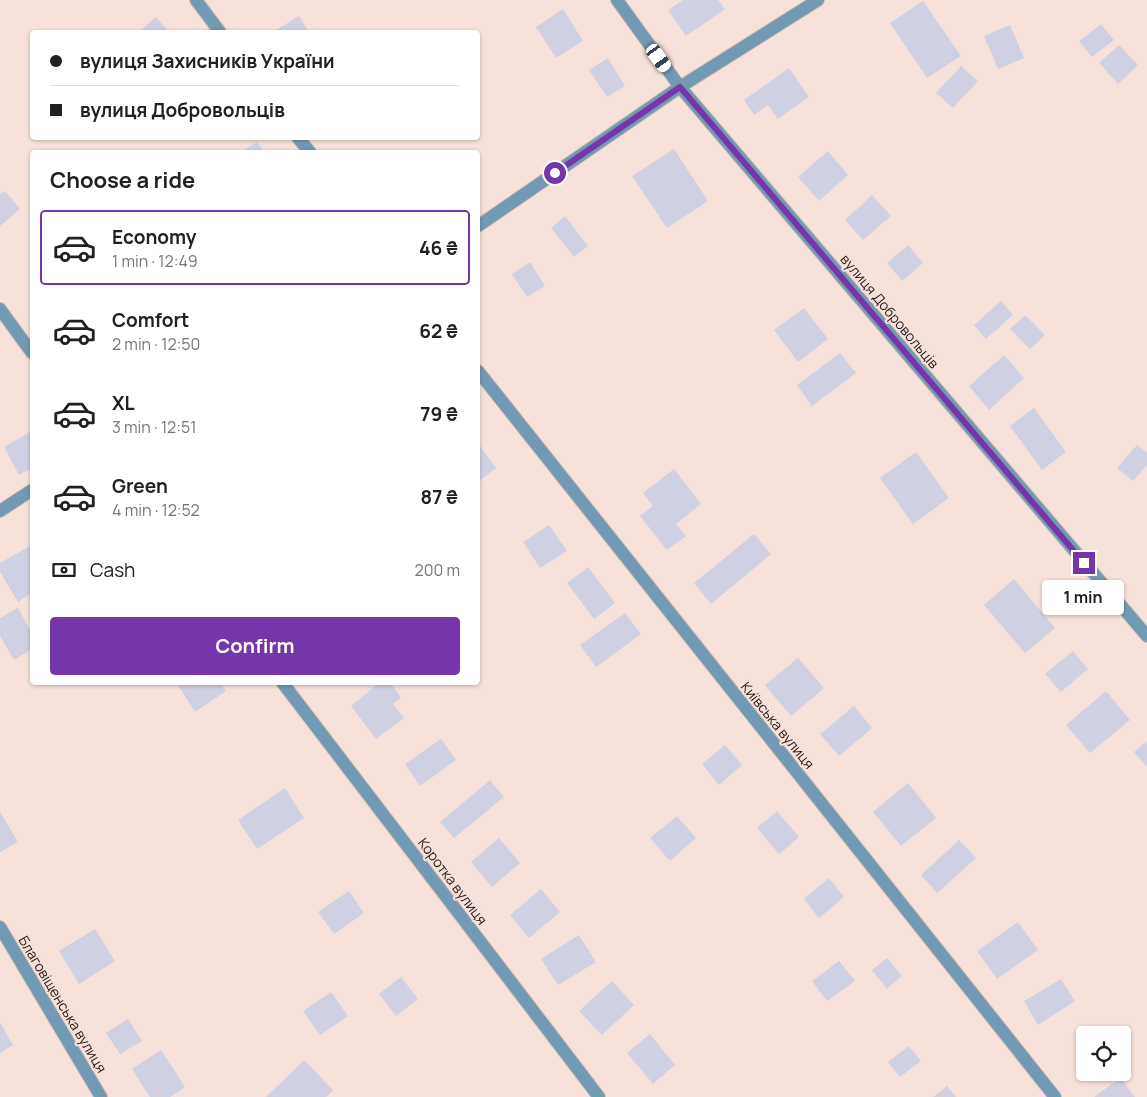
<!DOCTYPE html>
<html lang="en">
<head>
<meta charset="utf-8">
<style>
  :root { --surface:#fff; --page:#f2f2f2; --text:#202124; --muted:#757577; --line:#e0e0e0; --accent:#7636aa }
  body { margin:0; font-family:Manrope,sans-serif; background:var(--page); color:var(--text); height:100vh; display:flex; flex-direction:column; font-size:19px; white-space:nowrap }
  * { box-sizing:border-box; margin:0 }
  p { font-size:16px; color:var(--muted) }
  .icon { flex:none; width:28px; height:28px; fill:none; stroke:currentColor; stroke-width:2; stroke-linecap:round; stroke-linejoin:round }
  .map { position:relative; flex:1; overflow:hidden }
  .side { position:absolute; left:30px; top:150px; width:450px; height:535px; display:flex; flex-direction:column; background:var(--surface); border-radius:5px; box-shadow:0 1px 4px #0004 }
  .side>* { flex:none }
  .top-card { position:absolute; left:30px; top:30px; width:450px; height:110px; border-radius:5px; box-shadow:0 1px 4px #0004; display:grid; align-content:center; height:110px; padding:0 20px; background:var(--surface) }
  .buttons { position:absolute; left:1076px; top:1026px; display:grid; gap:10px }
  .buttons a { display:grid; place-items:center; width:55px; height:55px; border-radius:5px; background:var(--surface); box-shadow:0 1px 4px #0004; font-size:25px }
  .end { position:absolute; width:22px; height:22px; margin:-11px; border:6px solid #7636aa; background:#fff; box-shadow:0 0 0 2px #fff }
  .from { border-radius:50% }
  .bubble { position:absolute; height:35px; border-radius:5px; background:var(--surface); box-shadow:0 1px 4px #0004; font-size:16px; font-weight:700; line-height:35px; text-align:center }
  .car { position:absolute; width:15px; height:30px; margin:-15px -8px; border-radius:6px; box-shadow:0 0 4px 1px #0007; background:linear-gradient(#fff 24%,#345 0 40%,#fff 0 76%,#345 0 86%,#fff 0) }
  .top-card b { display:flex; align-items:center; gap:18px; height:48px; font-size:19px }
  .top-card b+b { border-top:1px solid var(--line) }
  .top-card i { width:12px; height:12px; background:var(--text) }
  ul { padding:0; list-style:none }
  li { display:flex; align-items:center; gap:15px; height:75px; margin:0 10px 8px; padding:0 10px; border:2px solid transparent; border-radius:5px }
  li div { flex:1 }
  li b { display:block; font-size:19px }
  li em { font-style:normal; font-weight:700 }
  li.selected { border-color:var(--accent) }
  li>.icon { width:45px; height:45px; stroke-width:1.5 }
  h2 { padding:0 20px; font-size:22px; line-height:60px }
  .pay { display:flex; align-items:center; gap:12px; height:55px; padding:0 20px; font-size:19px }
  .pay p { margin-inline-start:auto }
  .cta { display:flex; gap:10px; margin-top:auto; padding:10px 20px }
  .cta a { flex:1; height:58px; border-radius:5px; background:var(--accent); color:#fff; font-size:20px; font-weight:700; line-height:58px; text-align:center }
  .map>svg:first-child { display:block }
  .building { fill:#cfd1e3 }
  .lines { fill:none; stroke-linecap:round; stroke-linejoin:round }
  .street-casing { stroke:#cfbeb7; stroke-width:14 }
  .street { stroke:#729ab2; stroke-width:12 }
  .route { stroke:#7636aa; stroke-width:6 }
  .labels { text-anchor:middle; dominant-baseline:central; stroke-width:4; stroke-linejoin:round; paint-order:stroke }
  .street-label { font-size:14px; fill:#1f1815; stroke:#f6e2da }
</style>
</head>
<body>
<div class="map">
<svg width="1147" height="1097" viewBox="0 0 1147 1097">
  <rect width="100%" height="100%" fill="#f6e2da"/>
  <path class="building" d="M683 0H718L725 9 686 36 668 10Z
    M923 1 961 56 927 78 890 23Z
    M563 9 583 41 556 58 536 27Z
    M299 16 309 32H273Z
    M156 17 169 32H139Z
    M1101 24 1114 40 1092 57 1079 41Z
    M1010 25 1024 58 998 69 984 36Z
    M1119 45 1138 65 1118 84 1099 63Z
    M608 58 625 86 607 97 589 70Z
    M961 66 978 81 953 108 936 93Z
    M789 68 809 97 778 119 768 105 754 115 744 100Z
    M257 142 264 152H241Z
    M674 149 708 201 667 228 632 176Z
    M828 151 848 175 819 201 798 177Z
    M5 191 20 209 0 226V194Z
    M872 195 891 216 863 240 845 220Z
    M565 216 588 246 574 257 551 228Z
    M908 245 923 263 902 281 887 263Z
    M530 262 545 286 527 297 512 274Z
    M1001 301 1013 315 986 339 974 325Z
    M804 308 828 339 798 362 774 330Z
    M1025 315 1045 335 1030 349 1010 329Z
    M840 353 856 373 812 406 797 385Z
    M1004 355 1024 378 989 410 969 386Z
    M1034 408 1066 452 1042 470 1010 426Z
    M32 431V468L19 475 4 447Z
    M478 443 496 468 478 482Z
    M1137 445 1147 453V465L1133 481 1117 468Z
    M916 452 949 498 913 524 880 478Z
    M674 469 701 504 676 524 686 536 667 550 640 516 653 506 643 493Z
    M549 525 567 551 540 568 523 542Z
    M754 534 771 554 711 604 694 583Z
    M30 546 32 550V593L18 602 0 572V563Z
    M588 567 615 603 594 619 567 583Z
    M1014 579 1055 628 1025 653 984 605Z
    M18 608 32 634V649L14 660 0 636V618Z
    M625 613 641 634 596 667 580 645Z
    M1073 651 1088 669 1061 692 1045 674Z
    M798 658 824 688 791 716 765 685Z
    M176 682H220L226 691 195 712Z
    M380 682H390L401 698 393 704 404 718 376 739 351 706Z
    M1106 691 1130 720 1090 753 1066 725Z
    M854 706 872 728 839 756 820 734Z
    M441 739 456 760 420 786 405 764Z
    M1147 741V767L1134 752Z
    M725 745 742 765 719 785 702 764Z
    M490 780 504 797 454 838 440 822Z
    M908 783 936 818 901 846 873 812Z
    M285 788 304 818 257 849 238 820Z
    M777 811 799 837 779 854 757 828Z
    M0 812 18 842 0 852Z
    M677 816 696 838 670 861 650 838Z
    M499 838 520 863 492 887 471 862Z
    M959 840 976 858 937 893 921 875Z
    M829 878 844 897 819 918 804 899Z
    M541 889 560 912 529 938 510 915Z
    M349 891 364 913 334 934 318 912Z
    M1018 922 1038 950 997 979 977 951Z
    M95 929 115 961 79 984 59 951Z
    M579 935 596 962 558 985 541 959Z
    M887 958 902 976 887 989 872 970Z
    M839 961 855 981 827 1001 812 981Z
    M401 977 418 999 396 1016 379 994Z
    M1061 979 1075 1001 1038 1025 1024 1001Z
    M612 981 634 1005 602 1035 579 1011Z
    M331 992 348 1016 320 1035 303 1011Z
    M128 1019 142 1041 120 1054 106 1033Z
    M0 1022 13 1045 0 1053Z
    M650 1034 675 1065 653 1084 627 1053Z
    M909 1046 921 1061 900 1077 888 1062Z
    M161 1050 185 1087 170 1097H150L132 1069Z
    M304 1060 333 1090 326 1097H266Z
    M1120 1078 1135 1097H1094Z
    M947 1086 956 1097H933Z"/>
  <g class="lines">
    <defs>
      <path id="street" d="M196 0 220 32
        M617 0 680 87 1147 636
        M298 138 310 152
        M478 226 680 87 818 0
        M0 309 32 353
        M478 371 1055 1097
        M0 511 32 490
        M282 682 599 1097
        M0 927 101 1097"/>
    </defs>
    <use href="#street" class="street-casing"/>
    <use href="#street" class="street"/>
  </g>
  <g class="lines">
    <path class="route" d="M555 173 680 87 1084 563"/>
  </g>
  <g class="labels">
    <g class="street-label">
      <text transform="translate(890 311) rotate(50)">вулиця Добровольців</text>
      <text transform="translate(778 725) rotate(51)">Київська вулиця</text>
      <text transform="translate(453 881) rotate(53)">Коротка вулиця</text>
      <text transform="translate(63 1004) rotate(59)">Благовіщенська вулиця</text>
    </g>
  </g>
</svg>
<div class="buttons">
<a><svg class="icon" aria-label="locate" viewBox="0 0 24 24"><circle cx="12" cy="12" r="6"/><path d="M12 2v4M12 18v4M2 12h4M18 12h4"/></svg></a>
</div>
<i class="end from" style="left:555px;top:173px"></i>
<i class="end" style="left:1084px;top:563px"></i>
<div class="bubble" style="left:1042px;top:580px;width:82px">1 min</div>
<i class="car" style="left:659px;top:58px;rotate:144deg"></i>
<div class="top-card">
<b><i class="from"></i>вулиця Захисників України</b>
<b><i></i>вулиця Добровольців</b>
</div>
<section class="side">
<h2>Choose a ride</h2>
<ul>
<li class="selected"><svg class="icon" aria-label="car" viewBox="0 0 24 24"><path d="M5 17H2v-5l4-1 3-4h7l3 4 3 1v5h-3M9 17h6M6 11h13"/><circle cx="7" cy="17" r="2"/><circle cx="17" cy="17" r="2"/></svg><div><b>Economy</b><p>1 min · 12:49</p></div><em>46 ₴</em></li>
<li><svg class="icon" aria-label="car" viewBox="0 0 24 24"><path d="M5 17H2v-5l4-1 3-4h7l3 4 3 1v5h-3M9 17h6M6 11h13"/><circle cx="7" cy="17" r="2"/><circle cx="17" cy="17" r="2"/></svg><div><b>Comfort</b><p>2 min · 12:50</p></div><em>62 ₴</em></li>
<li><svg class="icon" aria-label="car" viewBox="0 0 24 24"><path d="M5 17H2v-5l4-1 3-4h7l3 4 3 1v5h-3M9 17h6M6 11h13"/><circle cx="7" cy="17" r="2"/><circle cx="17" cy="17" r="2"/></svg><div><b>XL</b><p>3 min · 12:51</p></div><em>79 ₴</em></li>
<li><svg class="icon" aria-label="car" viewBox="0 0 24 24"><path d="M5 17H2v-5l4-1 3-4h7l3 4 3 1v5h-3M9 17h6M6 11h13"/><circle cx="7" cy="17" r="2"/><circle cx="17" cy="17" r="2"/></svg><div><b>Green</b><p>4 min · 12:52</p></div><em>87 ₴</em></li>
</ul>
<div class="pay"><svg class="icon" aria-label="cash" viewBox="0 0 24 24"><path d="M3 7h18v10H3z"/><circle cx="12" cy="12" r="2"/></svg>Cash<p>200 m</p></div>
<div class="cta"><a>Confirm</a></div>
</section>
</div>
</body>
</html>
